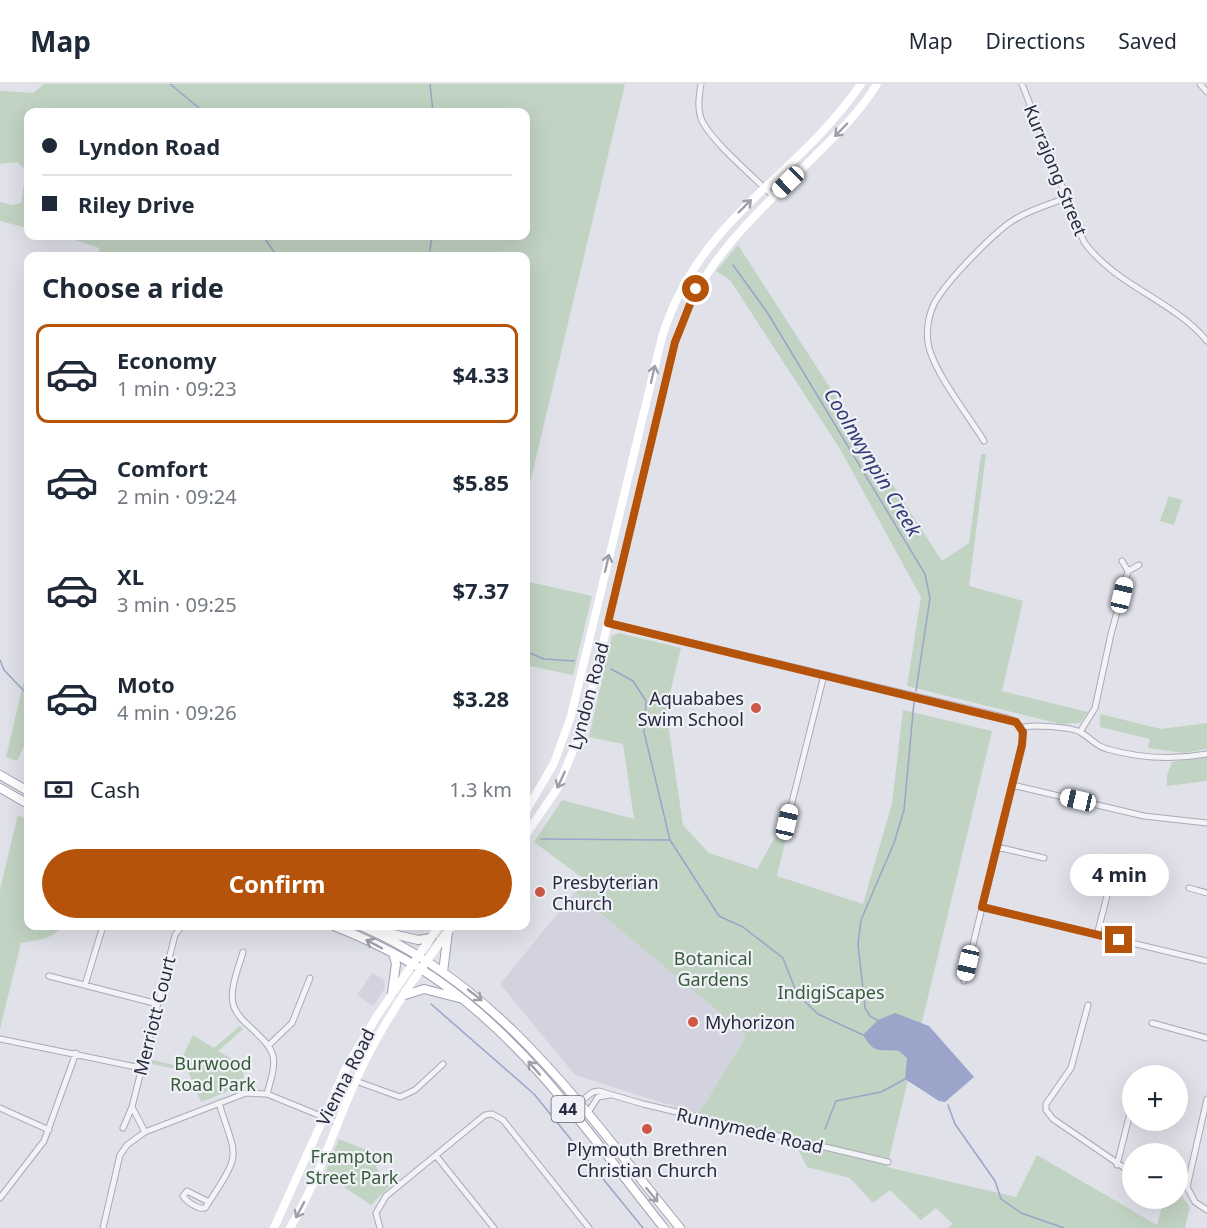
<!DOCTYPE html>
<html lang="en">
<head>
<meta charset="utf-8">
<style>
  :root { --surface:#fff; --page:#f2f2f3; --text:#1f2937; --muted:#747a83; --line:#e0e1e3; --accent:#b45309 }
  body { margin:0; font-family:"Noto Sans",sans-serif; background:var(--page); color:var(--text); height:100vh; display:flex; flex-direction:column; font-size:22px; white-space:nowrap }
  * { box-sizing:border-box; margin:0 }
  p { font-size:20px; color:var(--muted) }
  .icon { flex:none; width:33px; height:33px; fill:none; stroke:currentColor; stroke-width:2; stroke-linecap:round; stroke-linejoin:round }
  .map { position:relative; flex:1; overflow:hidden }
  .sheet { position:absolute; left:24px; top:168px; width:506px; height:678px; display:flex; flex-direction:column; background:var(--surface); border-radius:12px; box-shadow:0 6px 24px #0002 }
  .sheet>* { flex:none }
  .guide { position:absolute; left:24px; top:24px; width:506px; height:132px; border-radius:12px; box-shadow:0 6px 24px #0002; display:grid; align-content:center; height:132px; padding:0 18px; background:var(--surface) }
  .buttons { position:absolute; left:1122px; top:981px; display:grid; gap:12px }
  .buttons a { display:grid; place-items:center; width:66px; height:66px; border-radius:50%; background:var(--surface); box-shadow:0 6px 24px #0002; font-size:30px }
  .end { position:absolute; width:27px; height:27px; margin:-14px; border:8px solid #b45309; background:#fff; box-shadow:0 0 0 3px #fff }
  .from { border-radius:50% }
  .bubble { position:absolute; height:42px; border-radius:21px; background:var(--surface); box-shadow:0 6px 24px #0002; font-size:20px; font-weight:700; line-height:42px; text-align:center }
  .car { position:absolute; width:18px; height:36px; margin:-18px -9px; border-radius:8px; box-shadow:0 0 4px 2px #0007; background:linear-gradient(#fff 24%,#345 0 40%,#fff 0 76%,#345 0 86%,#fff 0) }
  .guide b { display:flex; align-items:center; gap:21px; height:57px; font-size:22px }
  .guide b+b { border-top:2px solid var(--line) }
  .guide i { width:15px; height:15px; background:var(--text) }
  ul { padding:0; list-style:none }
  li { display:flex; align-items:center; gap:18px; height:99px; margin:0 12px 9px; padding:0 6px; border:3px solid transparent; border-radius:12px }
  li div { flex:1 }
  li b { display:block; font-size:22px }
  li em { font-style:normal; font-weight:700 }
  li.selected { border-color:var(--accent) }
  li>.icon { width:54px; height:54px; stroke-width:1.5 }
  h2 { padding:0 18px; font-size:27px; line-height:72px }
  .pay { display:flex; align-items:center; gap:15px; height:66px; padding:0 18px; font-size:22px }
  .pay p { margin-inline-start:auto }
  .primary-button { display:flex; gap:12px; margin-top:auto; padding:12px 18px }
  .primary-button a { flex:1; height:69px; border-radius:36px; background:var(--accent); color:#fff; font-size:24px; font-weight:700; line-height:69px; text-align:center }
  header { display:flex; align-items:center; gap:36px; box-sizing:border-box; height:84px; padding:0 30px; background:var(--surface); border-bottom:2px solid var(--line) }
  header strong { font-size:28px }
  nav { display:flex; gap:33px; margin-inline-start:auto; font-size:21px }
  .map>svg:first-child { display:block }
  .built { fill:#d2d3de }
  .green { fill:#c1d3c2 }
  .water { fill:#9ba4c9 }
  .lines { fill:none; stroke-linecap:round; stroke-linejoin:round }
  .stream { stroke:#9ba4c9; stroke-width:1.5 }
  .minor-casing { stroke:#a9aab7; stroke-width:7 }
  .primary-casing { stroke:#9fa2b5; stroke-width:10 }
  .minor { stroke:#f3f3f7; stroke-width:5 }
  .secondary { stroke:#fff; stroke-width:8 }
  .primary { stroke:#fff; stroke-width:8 }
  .oneway { stroke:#9f9faa }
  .route { stroke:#b45309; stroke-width:8 }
  .poi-dot { fill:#ce5845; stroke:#f0f0f7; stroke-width:2 }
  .labels { text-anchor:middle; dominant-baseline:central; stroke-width:4.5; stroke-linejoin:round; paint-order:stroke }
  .shield { fill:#f0f0f7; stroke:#656578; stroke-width:1.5 }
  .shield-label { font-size:16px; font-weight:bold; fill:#292a41 }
  .street-label { font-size:18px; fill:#292a41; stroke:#f0f0f7 }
  .poi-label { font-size:18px; fill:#292a41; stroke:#f0f0f7; text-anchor:start }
  .park-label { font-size:18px; fill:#365c3a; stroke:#f0f0f7 }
  .water-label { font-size:20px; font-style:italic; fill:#333d75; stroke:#f0f0f7 }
</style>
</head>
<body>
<header>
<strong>Map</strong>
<nav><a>Map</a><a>Directions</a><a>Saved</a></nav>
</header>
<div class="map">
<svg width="1207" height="1144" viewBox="0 0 1207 1144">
  <rect width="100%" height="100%" fill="#e0e1e9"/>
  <path class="built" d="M575 808 744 949 745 955 698 1030 575 991 500 900Z
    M372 889 384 896 385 904 373 922 357 911Z"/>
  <path class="green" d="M44 0H625L525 420V172H99V164L63 152H525V28H28V144L0 137V118L13 121 21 119 26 86 17 78 0 80V7L33 9Z
    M738 161 942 477 969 459 981 370H986L969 502 1023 517 1002 607 1088 628 1080 639 1060 640 907 602 921 513 840 365 730 196 716 187Z
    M1169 412 1182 416 1174 441 1160 437Z
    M525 497 592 512 573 591 525 581Z
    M619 549 681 564 666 625 683 741 709 769 757 785 778 748 787 751 777 792 863 820 892 719 903 626 992 647 887 1083 1016 1113 1037 1071 1157 1141 1164 1115 1178 1114V1111H1181L1190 1123 1185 1144H948L953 1140 936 1124 921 1136 890 1106 873 1119 850 1094 807 1083 798 1065 799 1054 698 1030 745 955 744 949 575 808 584 795 534 758 562 716 634 735 623 660 589 653 612 552Z
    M28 579V653L17 677 6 673Z
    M1100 630 1161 645 1207 639V665L1184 669 1148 664 1150 655 1100 643Z
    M1207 672V697L1167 702V691L1172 678Z
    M18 731 28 736V842H62C52 856 37 856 21 859L0 945V805Z
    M240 942 243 945 218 967 243 982 244 1001 201 1018 188 987 151 980 152 976 178 982 193 951 214 964Z
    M339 1055 377 1070 376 1083 389 1103 371 1121 325 1090Z"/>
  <path class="water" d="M895 929 929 942 974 993 945 1018 939 1017 905 995 907 974 899 967C878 964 876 972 863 951L878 936Z"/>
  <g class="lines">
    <path class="stream" d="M170 0 204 28
      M430 0 433 28
      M263 152 277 172
      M429 172 432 152
      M733 181 767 228 925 490 930 514 916 607
      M525 567 544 575 574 577
      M0 576 4 586 23 606H28
      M611 585 633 597 646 617 644 648 670 756 719 832 743 843 783 874 797 910 818 930 863 951
      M541 755 669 756
      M431 920 534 1010 643 1144
      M879 937 870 932 865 924 858 860 861 836 894 759 904 726 914 618
      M948 1021 955 1040 995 1097 1001 1115 1021 1129 1064 1144
      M825 1045 836 1017 881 1008 905 995"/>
    <defs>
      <path id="minor" d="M701 0C699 12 697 25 702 37 714 60 754 93 774 113
        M1022 0 1084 158C1116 202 1173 216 1207 257
        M1200 0 1207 8
        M984 357C969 332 931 285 928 258 926 245 929 229 935 218 948 196 997 144 1019 133 1033 125 1050 120 1066 114
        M1122 477 1128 487 1139 481
        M608 539 1007 634C1021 638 1024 648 1022 661L964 897
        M1021 644C1030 640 1071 643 1080 648 1090 653 1095 662 1107 665 1139 674 1174 676 1207 670
        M1080 648 1095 624 1111 550 1128 487
        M1012 701 1144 732 1207 739
        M787 738 824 591
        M997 763 1044 774
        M1189 804 1207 809
        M982 823 1207 877
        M1097 851 1111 796
        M243 868C239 883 228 907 234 923 237 930 242 936 248 941 278 969 278 971 267 1010
        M49 892 158 920
        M85 901 103 842
        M1088 921 1071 984 1046 1020V1026L1053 1035 1132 1089
        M1152 939 1207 954
        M0 955 141 984
        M269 961 292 939 310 894
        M342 992 400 1013 415 1006 443 980
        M1207 1015 1187 1103 1195 1118 1207 1126
        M578 1019 593 1008 599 1007 643 1020 888 1078
        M0 1024 49 1046
        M587 1030 598 1013 610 1011
        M123 1044 132 1023
        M145 1048 132 1023 175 851 181 843
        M437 1073 494 1144
        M1117 1081 1132 1021
        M187 1107 209 1118 205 1124C199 1126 187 1118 183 1112Z
        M0 1114 44 1057 76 969
        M209 1118C243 1066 236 1075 219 1019
        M103 1144 120 1071 127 1061 145 1048 246 1009 267 1010 338 1039
        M380 1144 376 1129 386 1112 485 1031 492 1030 503 1036 589 1144"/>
      <path id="primary" d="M0 691 28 707
        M0 704 28 720
        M334 842C372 857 410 876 443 900 532 964 596 1059 664 1144
        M361 842C503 903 586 1029 680 1144
        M376 846 418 856 431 854
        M443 888 448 848
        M392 909 396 880 393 869
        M405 911 424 905 459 914"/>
    </defs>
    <use href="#minor" class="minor-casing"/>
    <use href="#primary" class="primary-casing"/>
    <use href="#minor" class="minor"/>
    <path class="secondary" d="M525 729 554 679 571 632 662 253C699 133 796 95 861 0
      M525 752 557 705 583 643 675 258C700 177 756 131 814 73 837 50 860 28 877 0
      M274 1144 347 982 377 932 439 842
      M290 1144C321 1092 338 1031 365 977 389 929 421 884 452 842"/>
    <use href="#primary" class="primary"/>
  </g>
  <defs><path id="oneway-shaft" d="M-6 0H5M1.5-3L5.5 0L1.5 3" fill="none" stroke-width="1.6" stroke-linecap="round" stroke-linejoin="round" transform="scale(1.5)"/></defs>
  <g class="oneway">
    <use href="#oneway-shaft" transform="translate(841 46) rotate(134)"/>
    <use href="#oneway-shaft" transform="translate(745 122) rotate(-45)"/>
    <use href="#oneway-shaft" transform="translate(653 290) rotate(-77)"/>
    <use href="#oneway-shaft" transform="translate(607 479) rotate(-77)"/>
    <use href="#oneway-shaft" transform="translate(561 696) rotate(115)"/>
    <use href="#oneway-shaft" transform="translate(374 860) rotate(-152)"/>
    <use href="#oneway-shaft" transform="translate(475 911) rotate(38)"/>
    <use href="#oneway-shaft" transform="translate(534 984) rotate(-131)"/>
    <use href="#oneway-shaft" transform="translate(652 1111) rotate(51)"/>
    <use href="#oneway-shaft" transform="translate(300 1126) rotate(118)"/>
  </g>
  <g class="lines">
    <path class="route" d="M696 205 675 258 608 539 1016 638 1023 648 1022 661 982 823 1119 856"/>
  </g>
  <g class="poi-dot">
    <circle cx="756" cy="624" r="6"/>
    <circle cx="540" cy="808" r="6"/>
    <circle cx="693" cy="938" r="6"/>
    <circle cx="647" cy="1045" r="6"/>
  </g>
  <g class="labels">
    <rect class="shield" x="551.5" y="1012" width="33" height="26" rx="4.5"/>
    <g class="shield-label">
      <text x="568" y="1025">44</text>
    </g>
    <g class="street-label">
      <text transform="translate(1056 86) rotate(68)">Kurrajong Street</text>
      <text transform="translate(588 612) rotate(-75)">Lyndon Road</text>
      <text transform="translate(154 932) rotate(-76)">Merriott Court</text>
      <text transform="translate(345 993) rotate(-63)">Vienna Road</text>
      <text transform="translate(750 1046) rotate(13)">Runnymede Road</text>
    </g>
    <g class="poi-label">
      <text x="744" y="614" text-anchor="end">Aquababes<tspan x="744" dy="21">Swim School</tspan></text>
      <text x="552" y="798">Presbyterian<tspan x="552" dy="21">Church</tspan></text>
      <text x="705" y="938">Myhorizon</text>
      <text x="647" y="1065" text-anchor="middle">Plymouth Brethren<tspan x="647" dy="21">Christian Church</tspan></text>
    </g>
    <g class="park-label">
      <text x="713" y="874">Botanical<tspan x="713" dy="21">Gardens</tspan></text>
      <text x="831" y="908">IndigiScapes</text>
      <text x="213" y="979">Burwood<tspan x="213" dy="21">Road Park</tspan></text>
      <text x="352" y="1072">Frampton<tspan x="352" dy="21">Street Park</tspan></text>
    </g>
    <g class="water-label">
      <text transform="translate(873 378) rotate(59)">Coolnwynpin Creek</text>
    </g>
  </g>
</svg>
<div class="buttons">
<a>+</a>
<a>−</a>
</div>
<i class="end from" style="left:696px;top:205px"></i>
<i class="end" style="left:1119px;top:856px"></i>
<div class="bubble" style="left:1070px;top:770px;width:99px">4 min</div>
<i class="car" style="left:788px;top:98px;rotate:226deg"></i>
<i class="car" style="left:1122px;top:511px;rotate:13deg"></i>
<i class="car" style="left:1078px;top:716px;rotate:283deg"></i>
<i class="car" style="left:787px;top:738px;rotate:13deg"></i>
<i class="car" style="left:968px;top:879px;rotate:193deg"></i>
<div class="guide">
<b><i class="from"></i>Lyndon Road</b>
<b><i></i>Riley Drive</b>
</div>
<section class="sheet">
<h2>Choose a ride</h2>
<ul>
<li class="selected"><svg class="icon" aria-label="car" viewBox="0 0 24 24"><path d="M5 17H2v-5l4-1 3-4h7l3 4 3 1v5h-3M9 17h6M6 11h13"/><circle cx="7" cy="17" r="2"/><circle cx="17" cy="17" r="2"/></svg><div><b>Economy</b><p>1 min · 09:23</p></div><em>$4.33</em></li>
<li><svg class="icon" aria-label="car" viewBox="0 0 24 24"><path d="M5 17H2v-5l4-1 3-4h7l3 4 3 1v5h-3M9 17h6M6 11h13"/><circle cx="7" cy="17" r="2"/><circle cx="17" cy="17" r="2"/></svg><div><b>Comfort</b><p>2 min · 09:24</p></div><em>$5.85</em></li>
<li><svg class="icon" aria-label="car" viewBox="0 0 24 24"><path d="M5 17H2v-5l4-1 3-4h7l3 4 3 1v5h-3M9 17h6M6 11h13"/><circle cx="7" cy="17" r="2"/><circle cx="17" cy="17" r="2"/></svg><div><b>XL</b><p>3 min · 09:25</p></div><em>$7.37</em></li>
<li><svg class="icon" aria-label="car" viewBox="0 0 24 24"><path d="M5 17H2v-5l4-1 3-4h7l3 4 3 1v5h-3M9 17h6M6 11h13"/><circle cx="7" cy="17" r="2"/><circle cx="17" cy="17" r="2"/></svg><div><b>Moto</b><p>4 min · 09:26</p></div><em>$3.28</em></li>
</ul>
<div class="pay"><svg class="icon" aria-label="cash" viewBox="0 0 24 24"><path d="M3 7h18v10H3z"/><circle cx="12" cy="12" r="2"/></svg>Cash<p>1.3 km</p></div>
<div class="primary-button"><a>Confirm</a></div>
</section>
</div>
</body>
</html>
